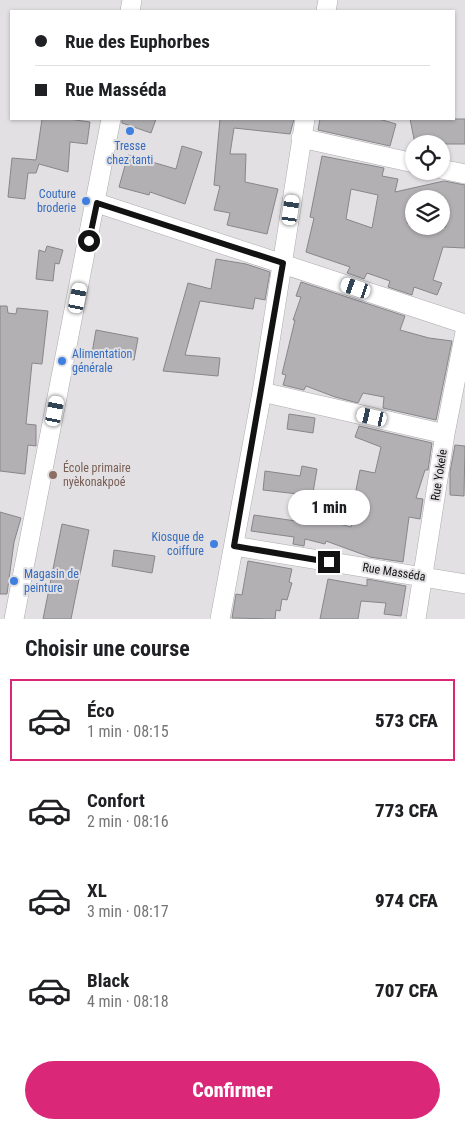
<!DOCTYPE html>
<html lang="fr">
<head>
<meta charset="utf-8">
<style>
  :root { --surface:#fff; --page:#f2f2f2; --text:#202124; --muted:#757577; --line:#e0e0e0; --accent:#db2777 }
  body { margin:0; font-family:"Roboto Condensed",sans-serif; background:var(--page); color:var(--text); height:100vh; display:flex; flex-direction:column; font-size:19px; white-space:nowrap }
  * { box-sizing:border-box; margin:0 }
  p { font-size:16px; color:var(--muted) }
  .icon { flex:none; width:28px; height:28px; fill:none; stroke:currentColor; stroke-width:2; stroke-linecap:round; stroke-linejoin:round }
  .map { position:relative; height:619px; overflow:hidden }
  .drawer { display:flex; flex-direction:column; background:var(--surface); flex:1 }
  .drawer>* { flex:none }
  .hud { position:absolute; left:10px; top:10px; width:445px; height:110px; border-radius:0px; box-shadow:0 1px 4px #0004; display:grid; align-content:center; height:110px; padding:0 25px; background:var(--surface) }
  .fabs { position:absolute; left:405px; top:135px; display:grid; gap:10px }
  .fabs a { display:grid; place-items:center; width:45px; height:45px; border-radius:50%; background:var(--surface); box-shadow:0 1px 4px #0004; font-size:25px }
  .end { position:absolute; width:22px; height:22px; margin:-11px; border:6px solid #131213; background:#fff; box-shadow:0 0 0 2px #fff }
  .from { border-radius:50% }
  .bubble { position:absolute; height:35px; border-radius:18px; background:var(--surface); box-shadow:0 1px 4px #0004; font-size:16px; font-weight:800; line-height:35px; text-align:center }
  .car { position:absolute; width:15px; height:30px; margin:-15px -8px; border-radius:6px; box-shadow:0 0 4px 1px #0007; background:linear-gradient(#fff 24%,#345 0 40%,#fff 0 76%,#345 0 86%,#fff 0) }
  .hud b { display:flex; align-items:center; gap:18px; height:48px; font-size:19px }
  .hud b+b { border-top:1px solid var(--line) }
  .hud i { width:12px; height:12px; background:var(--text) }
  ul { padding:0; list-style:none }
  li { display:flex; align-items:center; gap:15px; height:82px; margin:0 10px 8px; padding:0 15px; border:2px solid transparent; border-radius:0px }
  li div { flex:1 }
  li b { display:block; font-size:19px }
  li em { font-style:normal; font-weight:800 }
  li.current { border-color:var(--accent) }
  li>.icon { width:45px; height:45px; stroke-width:1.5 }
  h2 { padding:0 25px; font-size:22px; line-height:60px }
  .button { display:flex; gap:10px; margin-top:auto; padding:10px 25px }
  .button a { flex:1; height:58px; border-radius:30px; background:var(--accent); color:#fff; font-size:20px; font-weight:800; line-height:58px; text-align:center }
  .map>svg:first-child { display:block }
  .building { fill:#b2b0b3; stroke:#878689; fill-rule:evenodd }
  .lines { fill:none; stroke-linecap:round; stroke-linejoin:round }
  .minor-casing { stroke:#acaaad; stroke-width:20 }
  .minor { stroke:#fff; stroke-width:19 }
  .route { stroke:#131213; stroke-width:6 }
  .shop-dot { fill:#3f7fe0; stroke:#e2e0e3; stroke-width:2 }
  .education-dot { fill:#8d6e63; stroke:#e2e0e3; stroke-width:2 }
  .labels { text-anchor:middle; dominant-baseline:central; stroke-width:4; stroke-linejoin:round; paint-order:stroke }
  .shop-label { font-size:12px; fill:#366cbe; stroke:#e2e0e3; text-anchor:end }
  .education-label { font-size:12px; fill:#785e54; stroke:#e2e0e3; text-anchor:start }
  .street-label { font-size:12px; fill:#131213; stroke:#e2e0e3 }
</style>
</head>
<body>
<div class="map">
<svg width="465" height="619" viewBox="0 0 465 619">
  <rect width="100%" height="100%" fill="#e2e0e3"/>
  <path class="building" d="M42 119H69L90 122 87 144 70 142 68 172 39 164 36 173H28L25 199 8 197 12 158 36 160Z
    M122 119H156L151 133 122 123Z
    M220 119H294L290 134 234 128 230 154H246L245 182 278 189 267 234 227 225 230 213 214 210 220 186 214 185Z
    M320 119H379L396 124 390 146 318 130Z
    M410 119H465V144H415Z
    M182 146 202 152 185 204 150 192 149 195 119 187 128 155 176 169Z
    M322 156 384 168 382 176 398 179 395 192 444 181 465 185V248L443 247 433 280 442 283 437 295 414 287 412 295 388 287 390 281 367 273 364 279 347 273 350 267 306 252 314 218 310 217ZM351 189 378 195 372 228 346 219ZM413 199H443L446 227 425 229 407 223Z
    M47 246 63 250 59 264 55 263 53 281 36 279 39 250 45 252Z
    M216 259 246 264 270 272 265 300 255 298 253 309 200 301 185 355 220 358 218 376 163 371 188 283 211 289Z
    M301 282 405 316 400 330 429 338 452 341 436 420 383 408 384 397 363 393 358 403 335 397 306 386 304 390 283 385 286 375 282 374 295 320H293L301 297 296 296Z
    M0 306H7L8 313 16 314 17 308 48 311 42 364 32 363 26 424 36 425V446L28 445 25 474 0 471Z
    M96 330 138 338 134 360 92 353Z
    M289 414 315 418 313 433 287 429Z
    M359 426 432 443 428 470H425L416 498 423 499 420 519 409 517 403 562 370 557 326 541 325 544 305 539 304 546 293 544 294 537 251 531 254 515 296 521 298 494 263 490 265 471 300 476 302 466 317 469 309 516 351 527 361 496 355 495 360 470 375 473 381 447 355 437Z
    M455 445 465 446 464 496 450 495V472Z
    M0 512 21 518 14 542 7 594H0Z
    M62 524 89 530 71 619H43Z
    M114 550 155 556 152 573 112 566Z
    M248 561 292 569 289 582 292 583 287 600 282 599 280 611 276 610 275 619 232 618 236 594 242 595Z
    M328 579 367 586V579L406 586 401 616 384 614 386 603 361 601 358 619H320Z"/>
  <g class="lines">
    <defs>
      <path id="minor" d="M130 11 132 0
        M326 11 328 0
        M301 138 414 163
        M441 169 465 174
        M97 203 465 324
        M262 392 445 434
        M234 546 465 584
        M14 619 111 119
        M220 619 262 392 305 119
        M416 619 445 434 465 332"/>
    </defs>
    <use href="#minor" class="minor-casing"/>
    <use href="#minor" class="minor"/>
  </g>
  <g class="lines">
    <path class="route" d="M89 241 97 203 283 263 234 546 329 562"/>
  </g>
  <g class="shop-dot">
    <circle cx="130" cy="131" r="5"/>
    <circle cx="86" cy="201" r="5"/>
    <circle cx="62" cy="361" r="5"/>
    <circle cx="214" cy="544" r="5"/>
    <circle cx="14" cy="581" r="5"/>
  </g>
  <circle class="education-dot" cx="53" cy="475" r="5"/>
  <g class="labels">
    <g class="shop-label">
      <text x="130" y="146" text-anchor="middle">Tresse<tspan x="130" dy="14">chez tanti</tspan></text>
      <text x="76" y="194">Couture<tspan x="76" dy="14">broderie</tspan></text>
      <text x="72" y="354" text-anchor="start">Alimentation<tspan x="72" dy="14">générale</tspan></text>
      <text x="204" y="537">Kiosque de<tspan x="204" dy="14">coiffure</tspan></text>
      <text x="24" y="574" text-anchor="start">Magasin de<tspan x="24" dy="14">peinture</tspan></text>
    </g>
    <g class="education-label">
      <text x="63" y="468">École primaire<tspan x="63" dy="14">nyèkonakpoé</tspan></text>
    </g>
    <g class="street-label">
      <text transform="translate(439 475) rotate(-81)">Rue Yokele</text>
      <text transform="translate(394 572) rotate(9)">Rue Masséda</text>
    </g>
  </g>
</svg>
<div class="fabs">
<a><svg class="icon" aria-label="locate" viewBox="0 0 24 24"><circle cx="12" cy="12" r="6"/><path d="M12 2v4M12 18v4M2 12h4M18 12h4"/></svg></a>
<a><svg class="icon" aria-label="layers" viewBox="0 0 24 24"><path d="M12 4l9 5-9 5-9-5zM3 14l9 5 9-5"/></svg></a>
</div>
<i class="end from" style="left:89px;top:241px"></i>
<i class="end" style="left:329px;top:562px"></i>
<div class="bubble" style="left:288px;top:490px;width:82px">1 min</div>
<i class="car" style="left:291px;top:210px;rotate:8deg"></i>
<i class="car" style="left:356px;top:288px;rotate:289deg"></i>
<i class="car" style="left:78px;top:298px;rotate:11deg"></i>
<i class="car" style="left:55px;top:411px;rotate:11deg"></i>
<i class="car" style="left:372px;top:417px;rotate:283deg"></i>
<div class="hud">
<b><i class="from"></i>Rue des Euphorbes</b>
<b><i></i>Rue Masséda</b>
</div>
</div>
<section class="drawer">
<h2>Choisir une course</h2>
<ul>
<li class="current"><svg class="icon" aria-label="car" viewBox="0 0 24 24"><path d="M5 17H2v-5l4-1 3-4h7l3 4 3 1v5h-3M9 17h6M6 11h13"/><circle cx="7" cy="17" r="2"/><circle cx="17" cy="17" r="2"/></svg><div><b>Éco</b><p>1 min · 08:15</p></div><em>573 CFA</em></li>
<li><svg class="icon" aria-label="car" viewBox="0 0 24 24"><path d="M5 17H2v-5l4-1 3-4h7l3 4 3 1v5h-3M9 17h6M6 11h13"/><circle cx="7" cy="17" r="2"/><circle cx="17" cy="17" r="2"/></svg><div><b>Confort</b><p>2 min · 08:16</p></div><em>773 CFA</em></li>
<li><svg class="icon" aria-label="car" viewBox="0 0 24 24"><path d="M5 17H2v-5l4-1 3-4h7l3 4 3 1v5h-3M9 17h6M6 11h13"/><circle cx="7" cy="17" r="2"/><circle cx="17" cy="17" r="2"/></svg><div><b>XL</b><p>3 min · 08:17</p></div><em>974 CFA</em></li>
<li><svg class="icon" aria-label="car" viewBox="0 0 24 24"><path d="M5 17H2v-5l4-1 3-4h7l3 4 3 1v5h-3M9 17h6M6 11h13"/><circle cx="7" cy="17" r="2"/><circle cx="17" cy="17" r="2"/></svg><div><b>Black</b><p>4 min · 08:18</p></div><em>707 CFA</em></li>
</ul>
<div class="button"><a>Confirmer</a></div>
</section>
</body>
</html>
